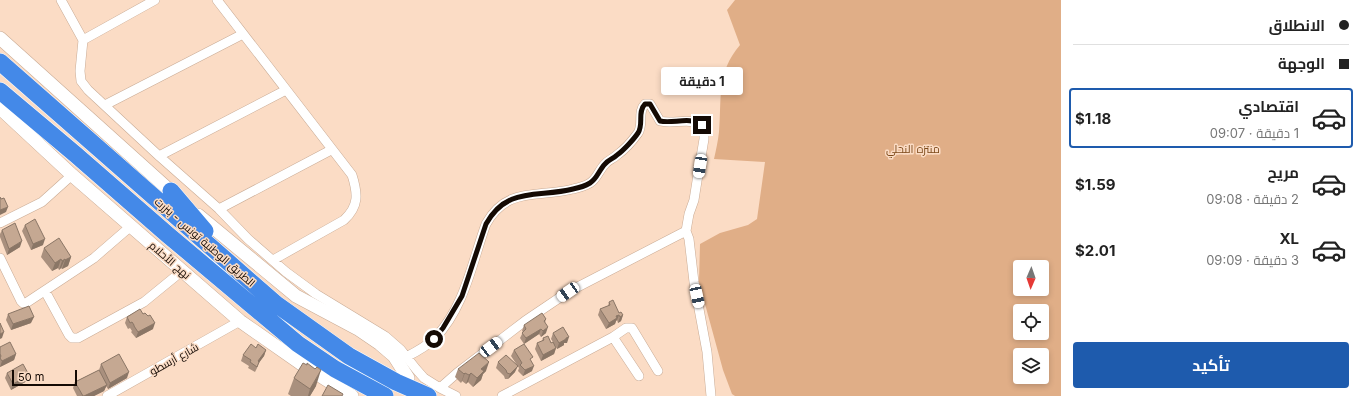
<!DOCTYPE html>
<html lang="ar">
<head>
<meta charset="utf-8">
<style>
  :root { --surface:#fff; --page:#f2f2f2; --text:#222; --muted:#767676; --line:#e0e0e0; --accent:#1e5bad }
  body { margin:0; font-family:Inter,Cairo,sans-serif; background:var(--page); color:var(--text); direction:rtl; height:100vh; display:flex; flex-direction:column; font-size:15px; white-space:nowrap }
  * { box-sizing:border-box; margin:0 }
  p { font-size:13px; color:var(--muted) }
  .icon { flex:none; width:22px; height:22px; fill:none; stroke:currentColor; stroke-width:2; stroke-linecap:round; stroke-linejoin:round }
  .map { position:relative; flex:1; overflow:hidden; direction:ltr }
  .sheet { display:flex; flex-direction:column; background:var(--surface); width:300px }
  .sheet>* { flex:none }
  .banner { display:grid; align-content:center; height:88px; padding:0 12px; background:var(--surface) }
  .needle { width:26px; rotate:182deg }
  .fabs { position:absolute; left:1013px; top:260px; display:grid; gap:8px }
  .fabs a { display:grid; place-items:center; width:36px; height:36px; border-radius:4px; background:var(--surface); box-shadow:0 2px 6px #0003; font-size:20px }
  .scale { position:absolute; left:12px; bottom:10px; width:65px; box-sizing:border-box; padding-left:4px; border:2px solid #140a04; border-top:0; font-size:11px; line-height:14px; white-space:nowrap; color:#140a04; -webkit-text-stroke:3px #fbdcc5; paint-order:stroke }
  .end { position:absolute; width:18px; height:18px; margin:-9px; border:5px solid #140a04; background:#fff; box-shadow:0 0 0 2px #fff }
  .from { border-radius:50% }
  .bubble { position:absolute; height:28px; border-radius:4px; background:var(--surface); box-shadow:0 2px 6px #0003; font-size:13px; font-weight:700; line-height:28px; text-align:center; direction:rtl }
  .car { position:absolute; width:12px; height:24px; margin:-12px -6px; border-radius:5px; box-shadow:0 0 3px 1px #0007; background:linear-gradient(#fff 24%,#345 0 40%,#fff 0 76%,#345 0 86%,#fff 0) }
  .banner b { display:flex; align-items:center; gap:14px; height:38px; font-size:15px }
  .banner b+b { border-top:1px solid var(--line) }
  .banner i { width:10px; height:10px; background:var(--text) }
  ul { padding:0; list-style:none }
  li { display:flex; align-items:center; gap:12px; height:60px; margin:0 8px 6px; padding:0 4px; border:2px solid transparent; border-radius:4px }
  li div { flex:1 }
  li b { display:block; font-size:15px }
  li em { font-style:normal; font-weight:700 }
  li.current { border-color:var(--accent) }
  li>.icon { width:36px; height:36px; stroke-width:1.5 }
  .cta { display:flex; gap:8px; margin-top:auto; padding:8px 12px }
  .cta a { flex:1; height:46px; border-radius:4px; background:var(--accent); color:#fff; font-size:16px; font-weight:700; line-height:46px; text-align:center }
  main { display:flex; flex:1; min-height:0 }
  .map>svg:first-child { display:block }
  .green { fill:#e0ae87; fill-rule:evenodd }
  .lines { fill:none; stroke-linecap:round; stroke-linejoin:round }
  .street-casing { stroke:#c9ab95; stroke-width:10 }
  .secondary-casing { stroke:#c9ab95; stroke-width:14 }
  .highway-casing { stroke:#fff; stroke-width:18 }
  .street { stroke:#fff; stroke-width:9 }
  .secondary { stroke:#fff; stroke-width:13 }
  .highway { stroke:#4489e8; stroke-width:17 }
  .wall { fill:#a9907e }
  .shaded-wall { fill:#8a7666 }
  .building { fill:#c5a892; stroke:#8a7666 }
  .route { stroke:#140a04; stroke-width:5 }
  .labels { text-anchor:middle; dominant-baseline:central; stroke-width:3; stroke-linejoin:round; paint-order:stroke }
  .park-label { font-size:11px; fill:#7d4919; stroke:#fbdcc5 }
  .street-label { font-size:11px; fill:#140a04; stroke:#fbdcc5 }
</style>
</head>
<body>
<main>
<section class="sheet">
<div class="banner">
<b><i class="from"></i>الانطلاق</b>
<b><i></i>الوجهة</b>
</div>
<ul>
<li class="current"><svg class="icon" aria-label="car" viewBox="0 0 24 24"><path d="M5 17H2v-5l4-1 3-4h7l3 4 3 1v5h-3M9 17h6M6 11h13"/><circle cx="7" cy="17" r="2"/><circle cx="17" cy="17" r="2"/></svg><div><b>اقتصادي</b><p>1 دقيقة · 09:07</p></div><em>$1.18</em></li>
<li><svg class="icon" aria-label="car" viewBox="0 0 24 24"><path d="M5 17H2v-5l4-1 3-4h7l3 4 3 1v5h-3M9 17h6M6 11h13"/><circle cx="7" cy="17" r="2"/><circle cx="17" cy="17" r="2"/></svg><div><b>مريح</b><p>2 دقيقة · 09:08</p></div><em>$1.59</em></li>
<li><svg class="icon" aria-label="car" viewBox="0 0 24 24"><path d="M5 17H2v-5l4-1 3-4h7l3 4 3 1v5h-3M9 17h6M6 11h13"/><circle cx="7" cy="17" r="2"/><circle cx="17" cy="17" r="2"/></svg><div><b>XL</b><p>3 دقيقة · 09:09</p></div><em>$2.01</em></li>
</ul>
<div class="cta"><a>تأكيد</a></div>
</section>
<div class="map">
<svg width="1061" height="396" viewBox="0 0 1061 396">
  <rect width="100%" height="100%" fill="#fbdcc5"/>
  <path class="green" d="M735 0H1061V396H735L732 394 723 370 699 282 700 244 720 233 748 225 757 219 765 162 714 159C716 150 718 141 719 132 722 98 716 73 740 45L727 10ZM1020 267H1042V289H1020ZM1020 311H1042V333H1020ZM1020 355H1042V377H1020Z"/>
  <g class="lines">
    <defs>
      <path id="street" d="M61 0 83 40 80 71 81 81 88 90 159 156 219 209 248 239 286 272 316 294 385 336 401 350 416 369 424 378 440 388 456 396
        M217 0 352 175C358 194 359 206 344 220L273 260
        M83 40 155 0
        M105 105 243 34
        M159 156 286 90
        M219 209 331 150
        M0 223 42 202 72 175
        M0 258 21 301 23 303H26L94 258 131 226
        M45 291 69 335 72 338H78L144 302 182 271
        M613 337 639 376
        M406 357C416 352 427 346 435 338 465 307 472 262 486 224 507 186 538 198 573 189 578 188 585 186 590 183 597 179 599 170 605 164 608 160 613 159 617 155 624 150 633 140 638 133 644 124 637 112 645 104H650L660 121C674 125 696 115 704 129V139L697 181 694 200 689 214 686 231 689 239 694 282 707 352 711 396
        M440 388 457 373 525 321 568 292 686 231
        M107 396 240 321
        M502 396 613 337 626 328H632L658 371"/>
      <path id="secondary" d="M0 38 177 197
        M0 108 72 175 240 321 300 363 352 396
        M198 215 296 296 358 329 380 344 394 356 408 378"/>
      <path id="highway" d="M0 62 276 304 349 356 396 382 428 396
        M0 91 75 154 168 235 298 344 335 369 385 396
        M171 191 205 231"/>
    </defs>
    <use href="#street" class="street-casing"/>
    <use href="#secondary" class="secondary-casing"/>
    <use href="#highway" class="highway-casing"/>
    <use href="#street" class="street"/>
    <use href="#secondary" class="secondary"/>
    <use href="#highway" class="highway"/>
  </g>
  <path class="wall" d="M25 225 43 245 31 250 22 231Z
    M2 230 20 247 7 255 0 237V234Z
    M44 248 71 257 68 266 62 269 61 268 59 270 58 268 52 271 41 257Z
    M609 302 619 313 623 315 621 321 618 323 617 320 616 321 615 324 606 329 598 315 600 309 608 306Z
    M8 314 31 323 11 330 6 320Z
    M127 317 153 329 136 338 131 332 132 331 130 328 128 329 125 323Z
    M546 319 545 323 546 333 541 337 539 334 524 344 520 338 523 332 522 331 524 325Z
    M553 333 567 343H564V345L557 349 555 345 556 348 554 354 541 361 535 349 537 343 542 341 543 338 551 343 553 342 551 339Z
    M0 347 16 354 14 360 0 367Z
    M266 350 264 356 259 362 257 368 255 372 248 368 249 366 241 361 243 355Z
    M514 350 531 361 532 371 523 376 518 371 519 368 511 356Z
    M498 362 515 372 508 379H505L504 376 496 368Z
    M101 364 127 378 108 389 106 386 104 391 94 396H77L73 388 75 382 99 370Z
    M458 369 486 371 483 374 481 380 473 387 468 382 466 384 462 381 461 383 455 377Z
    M7 373 27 381 11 390 5 378Z
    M294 378 316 386 310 396H291L288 394Z"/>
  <path class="shaded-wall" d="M8 207 6 212 0 215V210Z
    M45 239 43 245 31 250 33 244Z
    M22 241 20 247 7 255 9 249Z
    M71 257 68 266 62 269 65 260Z
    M61 259 58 268 52 271 55 263Z
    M65 259 61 268 59 270 62 261Z
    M619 315 617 320 616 321 615 324 606 329 609 323 616 316Z
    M623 315 621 321 618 323 620 317Z
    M34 317 31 323 11 330 13 324Z
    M155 323 153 329 136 338 138 332Z
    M548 327 546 333 541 337 543 331Z
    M541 329 539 334 524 344 526 338Z
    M4 332 2 338 0 339V334Z
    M569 337 567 343H564V345L557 349 559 343 566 338Z
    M556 348 554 354 541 361 543 355Z
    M266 350 264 356 256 367 258 361Z
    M16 354 14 360 0 367 2 361Z
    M489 362 486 371 483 374 481 380 473 387 481 369Z
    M518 366 515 372 508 379 510 374Z
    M534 366 532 371 523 376 525 370Z
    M321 370 316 386 310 396H308L310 389Z
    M129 372 127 378 108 389 110 383Z
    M465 373 462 381 461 383 464 374Z
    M471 373 468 382 466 384 469 375Z
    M29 375 27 381 11 390 13 384Z
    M107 385 104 391 94 396H84Z"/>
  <path class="building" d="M0 197 1 199 4 198 8 207 0 210Z
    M35 219 45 239 33 244 25 225Z
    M15 223 22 241 9 249 2 230Z
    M59 238 71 257 65 260V259L62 261 61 259 55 263 44 248Z
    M613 300 619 313 621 312 623 315 620 317 619 315 616 316 617 318 609 323 600 309 610 305 609 302Z
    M29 306 34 317 13 324 8 314Z
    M140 309 143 314 145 313 148 316 150 315 155 323 138 332 134 326V325L132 322 130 323 127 317Z
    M542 313 546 319 544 321 548 327 543 331 541 329 526 338 522 333 526 329 524 325Z
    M0 323 4 332 0 334Z
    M563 327 569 337 566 338V339L559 343 553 333Z
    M548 336 551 343 553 342 556 348 543 355 537 343 544 340 543 338Z
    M10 342 16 354 2 361 0 358 1 356 0 354V347Z
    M251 344 256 348 258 344 266 350 258 361 259 362 257 367 250 362 251 360 243 355Z
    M524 344 533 357 530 359 534 366 525 370 520 365 522 363 514 350Z
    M479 353 489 362 481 369 484 371 477 378 471 373 469 375 465 373 464 374 458 369Z
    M119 354 129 372 110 383 101 364Z
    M506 355 518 366 510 374 507 373 506 370 498 362Z
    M303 363 307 365V363L315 369 317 367 321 370 310 389 294 378Z
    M23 364 29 375 13 384 7 373Z
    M99 370 107 385 84 396H83L75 382Z
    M328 385 343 394 342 396H322Z"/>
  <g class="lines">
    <path class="route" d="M434 339 443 328 462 296 486 224C507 186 538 198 573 189 578 188 585 186 590 183 597 179 599 170 605 164 608 160 613 159 617 155 623 151 634 139 638 133 644 124 637 112 645 104H650L660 121C673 124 690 116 702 125"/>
  </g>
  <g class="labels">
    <g class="park-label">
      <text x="913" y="149">منتزه النحلي</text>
    </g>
    <g class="street-label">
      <text transform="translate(205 242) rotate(41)">الطريق الوطنية تونس - بنزرت</text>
      <text transform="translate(170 260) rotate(41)">نهج الأحلام</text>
      <text transform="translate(174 359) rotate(-29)">شارع أرسطو</text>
    </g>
  </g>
</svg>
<div class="fabs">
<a><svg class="needle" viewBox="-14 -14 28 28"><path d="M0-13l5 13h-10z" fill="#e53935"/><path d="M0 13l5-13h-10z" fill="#767676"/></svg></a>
<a><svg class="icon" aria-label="locate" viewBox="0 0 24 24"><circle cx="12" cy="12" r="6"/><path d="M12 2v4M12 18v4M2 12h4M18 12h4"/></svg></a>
<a><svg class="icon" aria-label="layers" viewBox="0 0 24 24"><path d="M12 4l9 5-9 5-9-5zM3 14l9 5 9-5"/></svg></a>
</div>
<div class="scale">50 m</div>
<i class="end from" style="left:434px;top:339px"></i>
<i class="end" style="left:702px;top:125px"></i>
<div class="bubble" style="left:661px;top:67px;width:82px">1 دقيقة</div>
<i class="car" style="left:700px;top:166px;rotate:189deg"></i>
<i class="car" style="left:568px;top:292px;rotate:236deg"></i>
<i class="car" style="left:697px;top:296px;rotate:168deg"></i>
<i class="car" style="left:491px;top:347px;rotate:53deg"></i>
</div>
</main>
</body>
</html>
